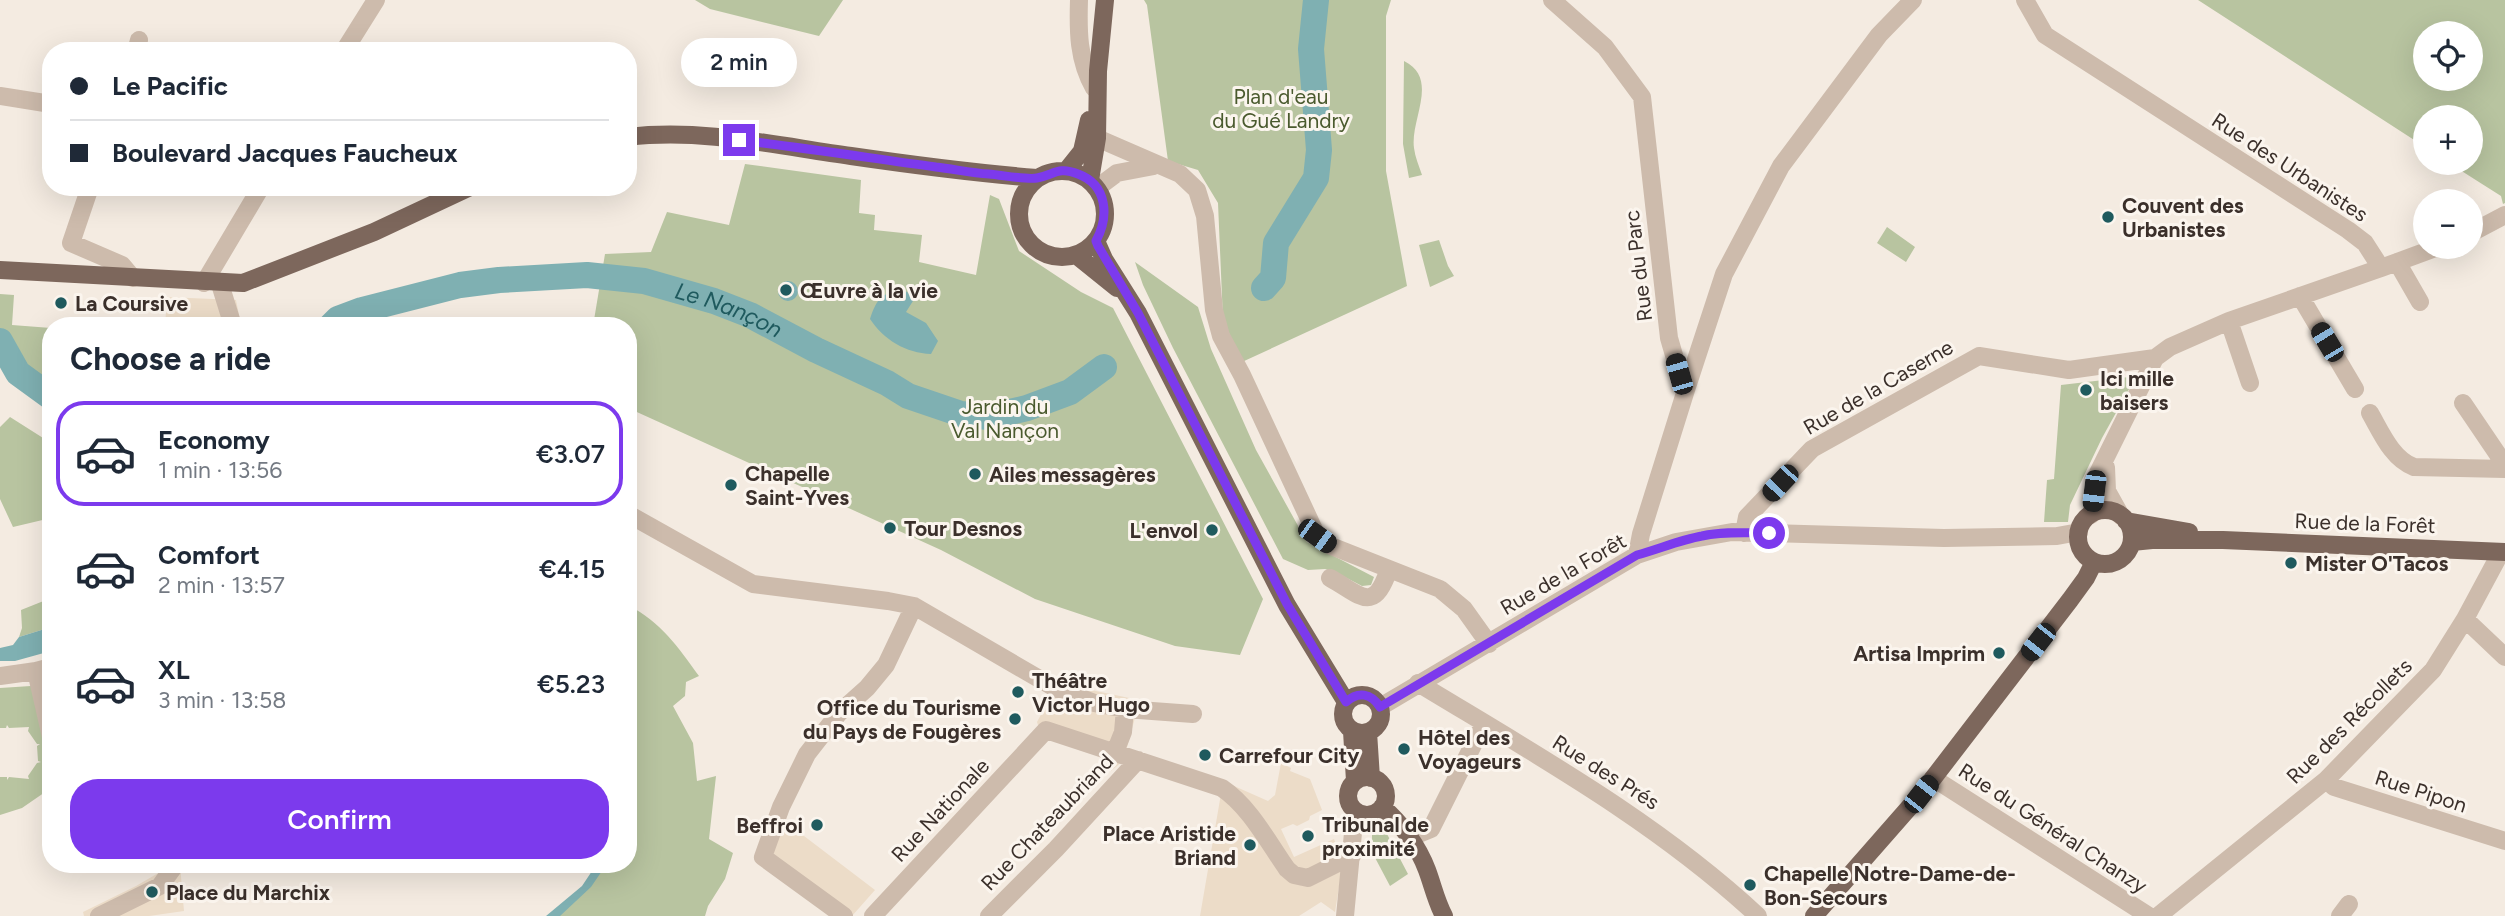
<!DOCTYPE html>
<html lang="en">
<head>
<meta charset="utf-8">
<style>
  :root { --surface:#fff; --page:#f2f2f3; --text:#1f2937; --muted:#747a83; --line:#e0e1e3; --accent:#7c3aed }
  body { margin:0; font-family:Figtree,sans-serif; background:var(--page); color:var(--text); height:100vh; display:flex; flex-direction:column; font-size:26px; white-space:nowrap }
  * { box-sizing:border-box; margin:0 }
  p { font-size:23px; color:var(--muted) }
  .icon { flex:none; width:38px; height:38px; fill:none; stroke:currentColor; stroke-width:2; stroke-linecap:round; stroke-linejoin:round }
  .map { position:relative; flex:1; overflow:hidden }
  .drawer { position:absolute; left:42px; top:317px; width:595px; height:556px; display:flex; flex-direction:column; background:var(--surface); border-radius:28px; box-shadow:0 7px 28px #0002 }
  .drawer>* { flex:none }
  .hud { position:absolute; left:42px; top:42px; width:595px; height:154px; border-radius:28px; box-shadow:0 7px 28px #0002; display:grid; align-content:center; height:154px; padding:0 28px; background:var(--surface) }
  .tools { position:absolute; left:2413px; top:21px; display:grid; gap:14px }
  .tools a { display:grid; place-items:center; width:70px; height:70px; border-radius:50%; background:var(--surface); box-shadow:0 7px 28px #0002; font-size:35px }
  .end { position:absolute; width:32px; height:32px; margin:-16px; border:9px solid #7c3aed; background:#fff; box-shadow:0 0 0 4px #fff }
  .from { border-radius:50% }
  .bubble { position:absolute; height:49px; border-radius:24px; background:var(--surface); box-shadow:0 7px 28px #0002; font-size:23px; font-weight:600; line-height:49px; text-align:center }
  .car { position:absolute; width:21px; height:42px; margin:-21px -10px; border-radius:9px; box-shadow:0 0 5px 2px #0007; background:linear-gradient(#222 24%,#8ab4d8 0 40%,#222 0 76%,#8ab4d8 0 86%,#222 0) }
  .hud b { display:flex; align-items:center; gap:24px; height:66px; font-size:26px }
  .hud b+b { border-top:2px solid var(--line) }
  .hud i { width:18px; height:18px; background:var(--text) }
  ul { padding:0; list-style:none }
  li { display:flex; align-items:center; gap:21px; height:105px; margin:0 14px 10px; padding:0 14px; border:4px solid transparent; border-radius:28px }
  li div { flex:1 }
  li b { display:block; font-size:26px }
  li em { font-style:normal; font-weight:600 }
  li.on { border-color:var(--accent) }
  li>.icon { width:63px; height:63px; stroke-width:1.5 }
  h2 { padding:0 28px; font-size:32px; line-height:84px }
  .primary-button { display:flex; gap:14px; margin-top:auto; padding:14px 28px }
  .primary-button a { flex:1; height:80px; border-radius:28px; background:var(--accent); color:#fff; font-size:28px; font-weight:600; line-height:80px; text-align:center }
  .map>svg:first-child { display:block }
  .green { fill:#b8c4a0; fill-rule:evenodd }
  .plaza { fill:#ecdcc8 }
  .water { fill:#7fb0b2 }
  .lines { fill:none; stroke-linecap:round; stroke-linejoin:round }
  .river { stroke:#7fb0b2; stroke-width:26 }
  .minor { stroke:#cdbbac; stroke-width:18 }
  .major { stroke:#7d675c; stroke-width:18 }
  .route { stroke:#7c3aed; stroke-width:9 }
  .poi-dot { fill:#1f5a5e; stroke:#fbf5ee; stroke-width:2.5 }
  .labels { text-anchor:middle; dominant-baseline:central; stroke-width:6; stroke-linejoin:round; paint-order:stroke }
  .park-label { font-size:21px; fill:#4a5a2e; stroke:#fbf5ee }
  .street-label { font-size:21px; fill:#3b302b; stroke:#fbf5ee }
  .poi-label { font-size:21px; font-weight:bold; fill:#3b302b; stroke:#fbf5ee; text-anchor:start }
  .water-label { font-size:23px; font-style:italic; fill:#1f5a5e; stroke:#fbf5ee }
</style>
</head>
<body>
<div class="map">
<svg width="2505" height="916" viewBox="0 0 2505 916">
  <rect width="100%" height="100%" fill="#f4ebe1"/>
  <path class="green" d="M695 0H843L819 36 710 9Z
    M1144 0H1391L1386 16V171L1407 286 1242 362 1223 320 1218 203 1198 170 1168 161 1147 5Z
    M2198 0H2505V203L2503 204 2501 196 2449 163H2471V117H2426L2425 147ZM2426 33H2471V79H2426Z
    M1404 61C1440 79 1410 119 1414 148 1415 157 1419 166 1422 175L1409 178 1403 144Z
    M745 164 861 180 859 213 875 215 874 230 922 235 919 262 976 275 990 195 999 199 1019 251 1081 292 1113 308 1263 599 1240 655 1175 646 1035 599 941 550 628 408V326H593L605 254 651 252 667 212 729 225Z
    M1887 227 1915 247 1906 262 1877 243Z
    M1439 240 1448 266 1454 276 1430 287 1419 245Z
    M1135 262 1198 307 1211 349 1256 450 1307 542 1374 577 1371 585 1362 586 1339 574 1325 569 1308 570 1283 559 1173 348 1143 285Z
    M0 294 14 295 12 325 51 328V397L18 373 0 341Z
    M2129 377 2134 380 2133 382 2102 438 2070 505 2068 522H2044L2047 480 2054 479 2061 385Z
    M10 417 51 443V518L13 527 0 499V427Z
    M51 598V627L19 637 22 628 21 610Z
    M628 605C662 623 677 646 699 676L686 682 685 696 673 706 693 743 697 781 716 776 709 839 733 853 725 879 708 906 705 916H552L595 876 602 865 628 864Z
    M31 686 51 749V788L22 808 0 815V777H7V780L9 777 29 779 28 776 37 763 41 762 38 761 37 746 40 744H37L28 731 29 727 9 728 7 725 6 728H0V688Z
    M1372 830H1379L1387 834 1408 874 1390 886 1372 852Z"/>
  <path class="plaza" d="M167 297 236 300 241 325 165 326Z
    M1060 679 1077 687 1134 699 1136 714 1126 751 1123 761 1111 771 1106 758 1041 734 1037 722Z
    M1281 763 1291 768 1290 771 1310 779 1322 810 1310 816 1309 820 1297 826 1293 824 1281 829 1294 857 1334 839 1343 862 1335 912 1321 902 1299 916H1200L1222 788 1225 782 1268 801 1275 795Z
    M783 820 875 890 852 916 772 857Z
    M172 865H180L184 911 149 916H84L83 912 136 886Z"/>
  <path class="water" d="M778 291a10 10 0 1 1 20 0a10 10 0 1 1-20 0Z
    M903 289 911 295 913 301 906 312 926 323 938 341 931 354C906 353 884 340 870 319 877 298 882 293 903 289Z
    M51 627V651L15 661H0V648L13 645 19 637Z
    M596 865H606L591 887 560 916H546L582 886Z"/>
  <g class="lines">
    <g class="river">
      <path d="M1264 288 1273 278 1276 243 1316 178 1319 150 1311 49 1316 0"/>
      <path id="s1" d="M331 326 338 319 362 310 460 285 499 280 587 275 644 281 714 301 750 315 816 350 887 383 908 396 961 414 988 417 1027 408 1070 392 1104 367"/>
      <path d="M0 341 18 373 51 397"/>
    </g>
    <path class="minor" d="M1079 0C1078 31 1078 60 1094 88
      M1552 0 1605 47 1642 97 1669 338 1685 393 1641 534 1637 555
      M2025 0 2045 35 2348 230 2365 243 2381 268 2229 321 2170 347 2155 358 2098 473 2091 515
      M136 51 139 40
      M344 51 376 0
      M0 96 51 104
      M1097 138 1180 174 1197 190 1205 216 1214 310 1221 336 1242 375 1317 536 1331 546 1440 589 1464 609 1489 644
      M90 187 71 243 122 265 133 278
      M1097 188 1117 173 1154 166
      M2471 233 2505 215
      M2397 262 2420 302
      M2381 268 2438 247
      M204 283 261 187
      M220 284 233 326
      M2300 296 2355 389
      M2229 321 2250 383
      M1685 393 1724 274 1781 166 1879 35 1913 0
      M2463 403 2505 465
      M2370 413C2381 432 2392 459 2414 467L2505 469
      M2106 467 2107 491 2121 516
      M628 514 753 584 888 601 914 606 1055 688 1094 703 1125 709 1193 714
      M1744 533 1747 517 1812 449 1979 356 2069 370 2155 358
      M1330 578C1361 595 1373 615 1389 569
      M2465 619 2505 657
      M36 671 51 737
      M0 676 36 671 51 667
      M1418 683C1535 754 1657 822 1758 916
      M1380 707 1637 555 1676 542 1732 532 1944 538 2057 536 2079 532
      M1115 752 1123 732 1125 709
      M1933 778 2149 916
      M2326 780 2334 787 2505 841
      M1409 838 1431 829 1484 723
      M99 916 160 886 176 864
      M844 916 763 857 781 807 807 754 839 713 867 688 886 665 914 606
      M873 916 1046 730 1222 788C1250 807 1268 842 1287 869L1294 875 1308 878 1352 856
      M989 916 1056 849 1138 760
      M1345 916 1355 812
      M2158 916 2326 780 2433 670 2465 619 2501 552
      M2340 916 2349 904"/>
    <path class="major" d="M628 137C702 128 778 146 851 156 913 165 975 173 1037 178
      M1019 214a43 43 0 1 1 86 0a43 43 0 1 1-86 0Z
      M1066 171 1082 151 1089 120
      M1090 180 1097 138 1098 71 1105 0
      M1096 241 1104 259 1138 313 1287 605 1346 702
      M1076 255 1117 288
      M0 270 243 283 374 232 470 187
      M2078 537a27 27 0 1 1 54 0a27 27 0 1 1-54 0Z
      M2126 521 2189 532
      M2132 542 2152 540H2223L2505 552
      M1343 714a19 19 0 1 1 38 0a19 19 0 1 1-38 0Z
      M1352 731 1355 781
      M1368 732 1371 778
      M1348 796a19 19 0 1 1 38 0a19 19 0 1 1-38 0Z
      M1382 807C1401 823 1418 846 1427 870 1433 886 1436 901 1444 916
      M1814 916 1921 794 2070 600 2086 578 2094 562"/>
  </g>
  <g class="lines">
    <path class="route" d="M739 140C805 148 870 158 936 167 954 169 971 173 989 174 1002 175 1026 180 1037 178 1054 175 1058 166 1078 174 1108 185 1109 217 1096 241L1098 246 1138 313 1287 604 1346 702C1358 691 1371 693 1380 707L1637 555C1659 549 1680 540 1702 536 1724 531 1747 533 1769 533"/>
  </g>
  <g class="poi-dot">
    <circle cx="2108" cy="217" r="7"/>
    <circle cx="786" cy="290" r="7"/>
    <circle cx="61" cy="303" r="7"/>
    <circle cx="2086" cy="390" r="7"/>
    <circle cx="975" cy="474" r="7"/>
    <circle cx="731" cy="485" r="7"/>
    <circle cx="890" cy="528" r="7"/>
    <circle cx="1212" cy="530" r="7"/>
    <circle cx="2291" cy="563" r="7"/>
    <circle cx="1999" cy="653" r="7"/>
    <circle cx="1018" cy="692" r="7"/>
    <circle cx="1015" cy="719" r="7"/>
    <circle cx="1404" cy="749" r="7"/>
    <circle cx="1205" cy="755" r="7"/>
    <circle cx="817" cy="825" r="7"/>
    <circle cx="1308" cy="836" r="7"/>
    <circle cx="1250" cy="845" r="7"/>
    <circle cx="1750" cy="885" r="7"/>
    <circle cx="152" cy="892" r="7"/>
  </g>
  <g class="labels">
    <g class="park-label">
      <text x="1281" y="96">Plan d'eau<tspan x="1281" dy="24">du Gué Landry</tspan></text>
      <text x="1005" y="406">Jardin du<tspan x="1005" dy="24">Val Nançon</tspan></text>
    </g>
    <g class="street-label">
      <text transform="translate(2290 167) rotate(33)">Rue des Urbanistes</text>
      <text transform="translate(1638 266) rotate(-97)">Rue du Parc</text>
      <text transform="translate(1878 387) rotate(-30)">Rue de la Caserne</text>
      <text transform="translate(2365 523) rotate(2)">Rue de la Forêt</text>
      <text transform="translate(1563 574) rotate(-30)">Rue de la Forêt</text>
      <text transform="translate(2349 721) rotate(-45)">Rue des Récollets</text>
      <text transform="translate(1606 772) rotate(32)">Rue des Prés</text>
      <text transform="translate(2421 791) rotate(18)">Rue Pipon</text>
      <text transform="translate(940 810) rotate(-47)">Rue Nationale</text>
      <text transform="translate(1047 822) rotate(-46)">Rue Chateaubriand</text>
      <text transform="translate(2053 828) rotate(33)">Rue du Général Chanzy</text>
    </g>
    <g class="poi-label">
      <text x="2122" y="205">Couvent des<tspan x="2122" dy="24">Urbanistes</tspan></text>
      <text x="800" y="290">Œuvre à la vie</text>
      <text x="75" y="303">La Coursive</text>
      <text x="2100" y="378">Ici mille<tspan x="2100" dy="24">baisers</tspan></text>
      <text x="745" y="473">Chapelle<tspan x="745" dy="24">Saint-Yves</tspan></text>
      <text x="989" y="474">Ailes messagères</text>
      <text x="904" y="528">Tour Desnos</text>
      <text x="1198" y="530" text-anchor="end">L'envol</text>
      <text x="2305" y="563">Mister O'Tacos</text>
      <text x="1985" y="653" text-anchor="end">Artisa Imprim</text>
      <text x="1032" y="680">Théâtre<tspan x="1032" dy="24">Victor Hugo</tspan></text>
      <text x="1001" y="707" text-anchor="end">Office du Tourisme<tspan x="1001" dy="24">du Pays de Fougères</tspan></text>
      <text x="1418" y="737">Hôtel des<tspan x="1418" dy="24">Voyageurs</tspan></text>
      <text x="1219" y="755">Carrefour City</text>
      <text x="1322" y="824">Tribunal de<tspan x="1322" dy="24">proximité</tspan></text>
      <text x="803" y="825" text-anchor="end">Beffroi</text>
      <text x="1236" y="833" text-anchor="end">Place Aristide<tspan x="1236" dy="24">Briand</tspan></text>
      <text x="1764" y="873">Chapelle Notre-Dame-de-<tspan x="1764" dy="24">Bon-Secours</tspan></text>
      <text x="166" y="892">Place du Marchix</text>
    </g>
    <g class="water-label">
      <text stroke="none"><textPath href="#s1" startOffset="411">Le Nançon</textPath></text>
    </g>
  </g>
</svg>
<div class="tools">
<a><svg class="icon" aria-label="locate" viewBox="0 0 24 24"><circle cx="12" cy="12" r="6"/><path d="M12 2v4M12 18v4M2 12h4M18 12h4"/></svg></a>
<a>+</a>
<a>−</a>
</div>
<i class="end from" style="left:1769px;top:533px"></i>
<i class="end" style="left:739px;top:140px"></i>
<div class="bubble" style="left:681px;top:38px;width:116px">2 min</div>
<i class="car" style="left:2327px;top:342px;rotate:329deg"></i>
<i class="car" style="left:1679px;top:374px;rotate:344deg"></i>
<i class="car" style="left:1780px;top:483px;rotate:223deg"></i>
<i class="car" style="left:2094px;top:491px;rotate:187deg"></i>
<i class="car" style="left:1317px;top:536px;rotate:126deg"></i>
<i class="car" style="left:2038px;top:642px;rotate:218deg"></i>
<i class="car" style="left:1921px;top:794px;rotate:38deg"></i>
<div class="hud">
<b><i class="from"></i>Le Pacific</b>
<b><i></i>Boulevard Jacques Faucheux</b>
</div>
<section class="drawer">
<h2>Choose a ride</h2>
<ul>
<li class="on"><svg class="icon" aria-label="car" viewBox="0 0 24 24"><path d="M5 17H2v-5l4-1 3-4h7l3 4 3 1v5h-3M9 17h6M6 11h13"/><circle cx="7" cy="17" r="2"/><circle cx="17" cy="17" r="2"/></svg><div><b>Economy</b><p>1 min · 13:56</p></div><em>€3.07</em></li>
<li><svg class="icon" aria-label="car" viewBox="0 0 24 24"><path d="M5 17H2v-5l4-1 3-4h7l3 4 3 1v5h-3M9 17h6M6 11h13"/><circle cx="7" cy="17" r="2"/><circle cx="17" cy="17" r="2"/></svg><div><b>Comfort</b><p>2 min · 13:57</p></div><em>€4.15</em></li>
<li><svg class="icon" aria-label="car" viewBox="0 0 24 24"><path d="M5 17H2v-5l4-1 3-4h7l3 4 3 1v5h-3M9 17h6M6 11h13"/><circle cx="7" cy="17" r="2"/><circle cx="17" cy="17" r="2"/></svg><div><b>XL</b><p>3 min · 13:58</p></div><em>€5.23</em></li>
</ul>
<div class="primary-button"><a>Confirm</a></div>
</section>
</div>
</body>
</html>
